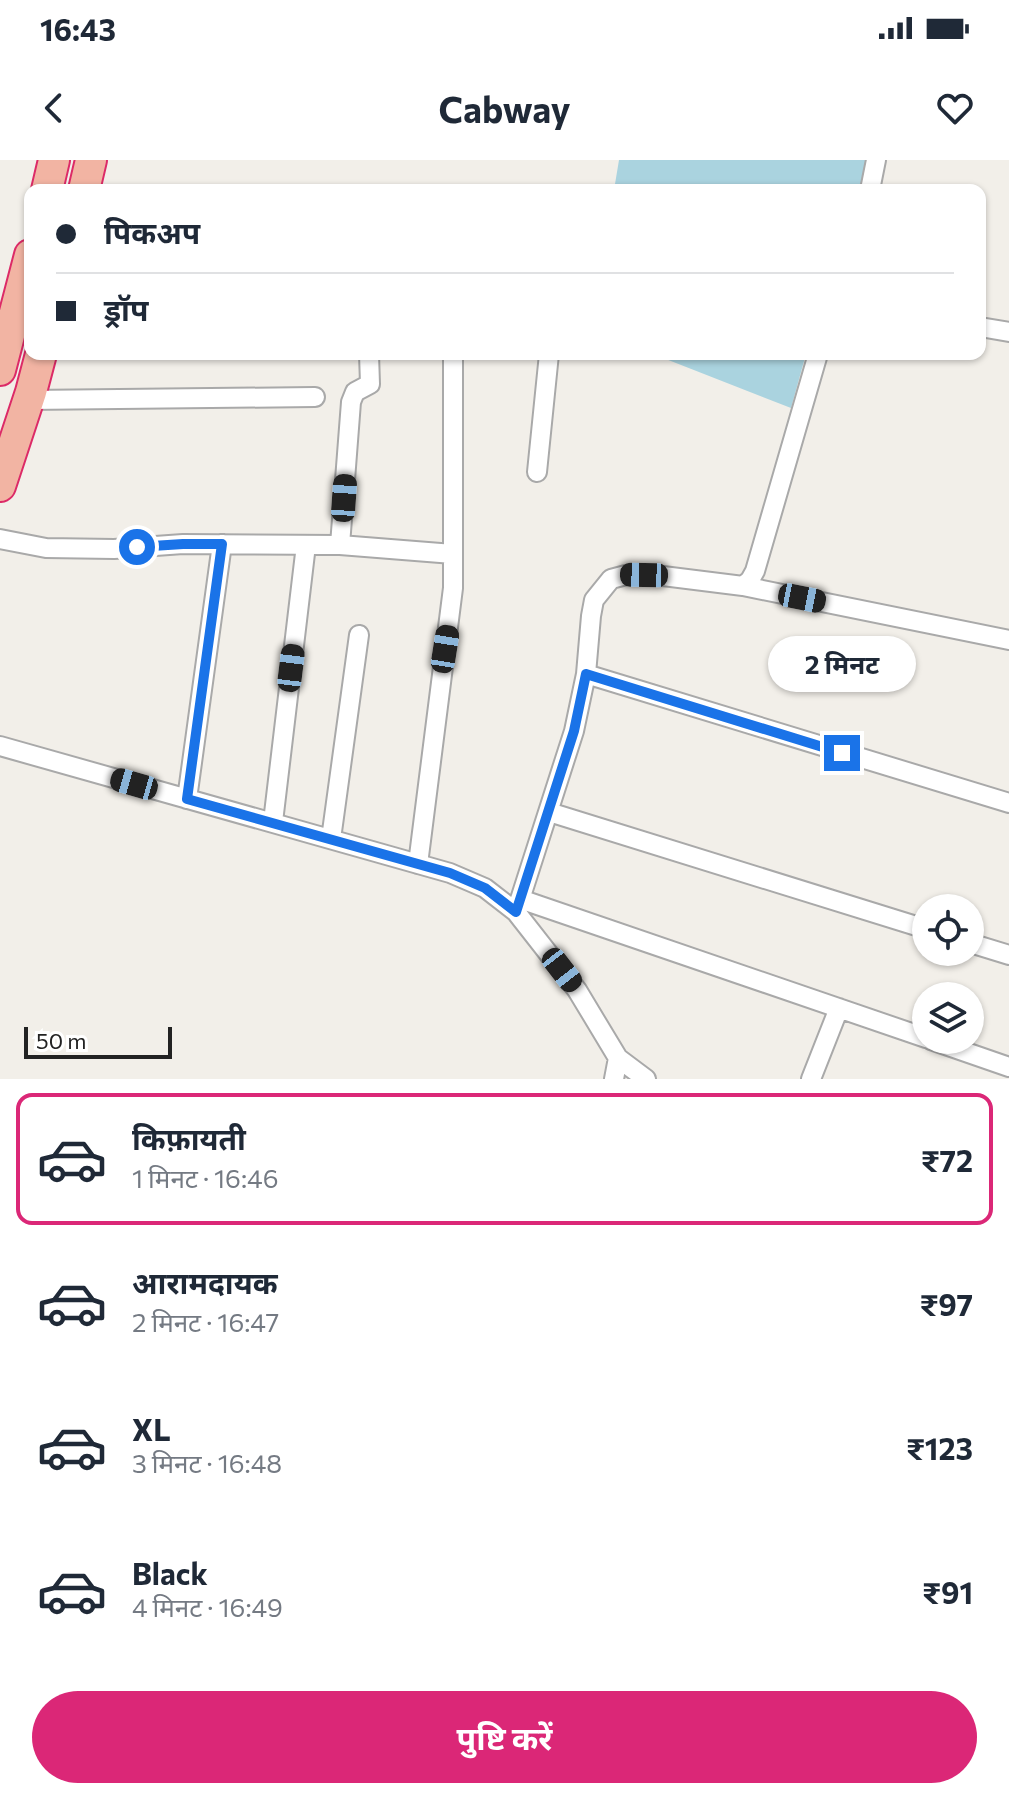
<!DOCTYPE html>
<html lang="hi">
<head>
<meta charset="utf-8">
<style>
  :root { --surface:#fff; --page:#f6f6f7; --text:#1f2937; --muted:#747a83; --line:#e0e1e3; --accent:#db2777 }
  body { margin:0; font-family:Commissioner,"Noto Sans Devanagari",sans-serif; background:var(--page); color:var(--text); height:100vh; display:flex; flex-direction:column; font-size:30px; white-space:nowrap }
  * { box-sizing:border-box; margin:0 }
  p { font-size:26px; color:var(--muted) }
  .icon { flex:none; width:44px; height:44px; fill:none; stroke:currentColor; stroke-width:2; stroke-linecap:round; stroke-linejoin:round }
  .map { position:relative; height:919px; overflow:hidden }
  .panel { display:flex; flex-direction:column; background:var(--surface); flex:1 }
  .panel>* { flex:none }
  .banner { position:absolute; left:24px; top:24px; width:962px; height:176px; border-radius:16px; box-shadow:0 2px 6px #0004; display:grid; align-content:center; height:176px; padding:0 32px; background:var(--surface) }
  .fabs { position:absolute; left:912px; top:734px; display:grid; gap:16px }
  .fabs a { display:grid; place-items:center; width:72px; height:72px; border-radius:50%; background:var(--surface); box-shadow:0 2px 6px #0004; font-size:40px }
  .scale { position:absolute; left:24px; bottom:20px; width:148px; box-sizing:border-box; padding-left:8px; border:4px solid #222; border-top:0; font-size:22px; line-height:28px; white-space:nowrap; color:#222; -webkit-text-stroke:6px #fff; paint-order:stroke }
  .end { position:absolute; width:36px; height:36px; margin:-18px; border:10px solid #1a73e8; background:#fff; box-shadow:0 0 0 4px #fff }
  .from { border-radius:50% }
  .bubble { position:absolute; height:56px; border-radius:28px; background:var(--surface); box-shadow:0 2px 6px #0004; font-size:26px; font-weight:700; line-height:56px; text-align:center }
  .car { position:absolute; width:24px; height:48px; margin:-24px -12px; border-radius:10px; box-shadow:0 0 6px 2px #0007; background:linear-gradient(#222 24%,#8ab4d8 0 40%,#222 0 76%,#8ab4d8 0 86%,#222 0) }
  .banner b { display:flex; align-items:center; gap:28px; height:76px; font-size:30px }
  .banner b+b { border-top:2px solid var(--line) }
  .banner i { width:20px; height:20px; background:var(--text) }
  ul { padding:14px 0 0; list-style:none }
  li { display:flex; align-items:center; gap:24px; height:132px; margin:0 16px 12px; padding:0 16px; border:4px solid transparent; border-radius:16px }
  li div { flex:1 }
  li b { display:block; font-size:30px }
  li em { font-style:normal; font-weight:700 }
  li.selected { border-color:var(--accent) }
  li>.icon { width:72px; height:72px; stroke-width:1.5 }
  .button { display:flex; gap:16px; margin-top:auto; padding:16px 32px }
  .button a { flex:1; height:92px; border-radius:48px; background:var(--accent); color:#fff; font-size:32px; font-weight:700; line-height:92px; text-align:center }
  .status { display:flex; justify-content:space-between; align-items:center; height:56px; padding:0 40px; background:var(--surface); direction:ltr }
  .status svg { height:22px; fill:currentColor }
  header { display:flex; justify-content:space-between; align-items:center; height:104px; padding:0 32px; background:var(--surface); font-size:36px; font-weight:700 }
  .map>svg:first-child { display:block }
  .water { fill:#aad3df }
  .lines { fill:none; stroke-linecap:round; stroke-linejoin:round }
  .minor-casing { stroke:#a9a9a9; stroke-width:22 }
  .trunk-casing { stroke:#dc2a67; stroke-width:34 }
  .minor { stroke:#fff; stroke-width:18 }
  .trunk { stroke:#f2b4a3; stroke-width:30 }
  .route { stroke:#1a73e8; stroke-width:10 }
</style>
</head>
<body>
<div class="status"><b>16:43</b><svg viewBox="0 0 49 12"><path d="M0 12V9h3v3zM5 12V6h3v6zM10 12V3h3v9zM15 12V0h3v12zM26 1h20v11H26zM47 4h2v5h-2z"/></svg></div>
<header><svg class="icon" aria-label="back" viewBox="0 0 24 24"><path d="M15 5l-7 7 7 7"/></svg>Cabway<svg class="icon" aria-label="heart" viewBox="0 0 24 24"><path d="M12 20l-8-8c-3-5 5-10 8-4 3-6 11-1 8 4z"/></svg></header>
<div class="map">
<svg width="1009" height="919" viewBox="0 0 1009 919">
  <rect width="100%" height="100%" fill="#f2efe9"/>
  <path class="water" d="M619 0H871L864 30H614Z
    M653 194H806L791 248Z"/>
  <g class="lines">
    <defs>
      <path id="minor" d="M870 30 876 0
        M980 167 1009 172
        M28 240 315 237
        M537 312 549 194
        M0 379 46 388 114 389 183 384 340 385 453 394
        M340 385 351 242 355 232 370 224 369 194
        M743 426 750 420 755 411 818 194
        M586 514 591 456 594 440 611 419 626 415 663 416 743 426 1009 480
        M0 586 450 713 485 728 516 752 577 830 618 898 646 919
        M187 639 222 384
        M549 652 926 769
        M273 662 306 385
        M331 679 359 475
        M418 704 453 428V194
        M520 739 926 878
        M516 752 574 571 586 514 1009 643
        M970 783 1009 795
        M931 880 1009 907
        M614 919 618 898
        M811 919 839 848"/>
      <path id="trunk" d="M47 30 54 0
        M84 30 91 0
        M0 210 30 95
        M0 326 31 232 41 194"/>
    </defs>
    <use href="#minor" class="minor-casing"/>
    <use href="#trunk" class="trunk-casing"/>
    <use href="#minor" class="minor"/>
    <use href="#trunk" class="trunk"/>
  </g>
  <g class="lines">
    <path class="route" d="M137 387 183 384H222L187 639 450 713 485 728 516 752 574 571 586 514 842 593"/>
  </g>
</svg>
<div class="fabs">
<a><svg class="icon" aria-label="locate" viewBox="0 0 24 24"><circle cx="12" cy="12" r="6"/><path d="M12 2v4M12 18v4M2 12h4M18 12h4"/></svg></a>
<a><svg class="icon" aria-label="layers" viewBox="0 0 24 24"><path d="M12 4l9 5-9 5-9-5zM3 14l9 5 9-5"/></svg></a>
</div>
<div class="scale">50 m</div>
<i class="end from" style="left:137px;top:387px"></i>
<i class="end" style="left:842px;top:593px"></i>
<div class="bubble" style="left:768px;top:476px;width:148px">2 मिनट</div>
<i class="car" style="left:344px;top:338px;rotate:4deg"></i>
<i class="car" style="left:644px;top:415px;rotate:271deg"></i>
<i class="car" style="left:802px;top:438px;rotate:101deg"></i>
<i class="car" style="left:445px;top:489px;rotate:9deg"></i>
<i class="car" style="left:291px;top:508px;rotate:7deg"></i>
<i class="car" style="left:134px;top:624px;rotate:286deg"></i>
<i class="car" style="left:562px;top:810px;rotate:142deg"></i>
<div class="banner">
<b><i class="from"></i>पिकअप</b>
<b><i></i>ड्रॉप</b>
</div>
</div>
<section class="panel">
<ul>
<li class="selected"><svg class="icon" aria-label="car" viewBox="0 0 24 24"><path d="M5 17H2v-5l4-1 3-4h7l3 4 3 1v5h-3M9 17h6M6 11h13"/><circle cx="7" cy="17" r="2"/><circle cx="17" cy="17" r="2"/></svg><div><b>किफ़ायती</b><p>1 मिनट · 16:46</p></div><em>₹72</em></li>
<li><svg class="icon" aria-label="car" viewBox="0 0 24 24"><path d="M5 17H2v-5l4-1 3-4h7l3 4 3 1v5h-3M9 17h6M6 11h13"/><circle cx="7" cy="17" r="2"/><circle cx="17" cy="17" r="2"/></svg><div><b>आरामदायक</b><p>2 मिनट · 16:47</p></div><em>₹97</em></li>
<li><svg class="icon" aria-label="car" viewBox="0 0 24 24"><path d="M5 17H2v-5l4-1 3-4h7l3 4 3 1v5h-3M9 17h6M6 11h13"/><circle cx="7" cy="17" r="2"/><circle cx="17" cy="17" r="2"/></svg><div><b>XL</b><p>3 मिनट · 16:48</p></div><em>₹123</em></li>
<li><svg class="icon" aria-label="car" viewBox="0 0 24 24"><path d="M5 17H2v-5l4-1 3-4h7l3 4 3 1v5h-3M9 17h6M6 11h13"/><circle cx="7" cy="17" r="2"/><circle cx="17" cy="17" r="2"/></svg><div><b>Black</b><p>4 मिनट · 16:49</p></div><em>₹91</em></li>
</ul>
<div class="button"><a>पुष्टि करें</a></div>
</section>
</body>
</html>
